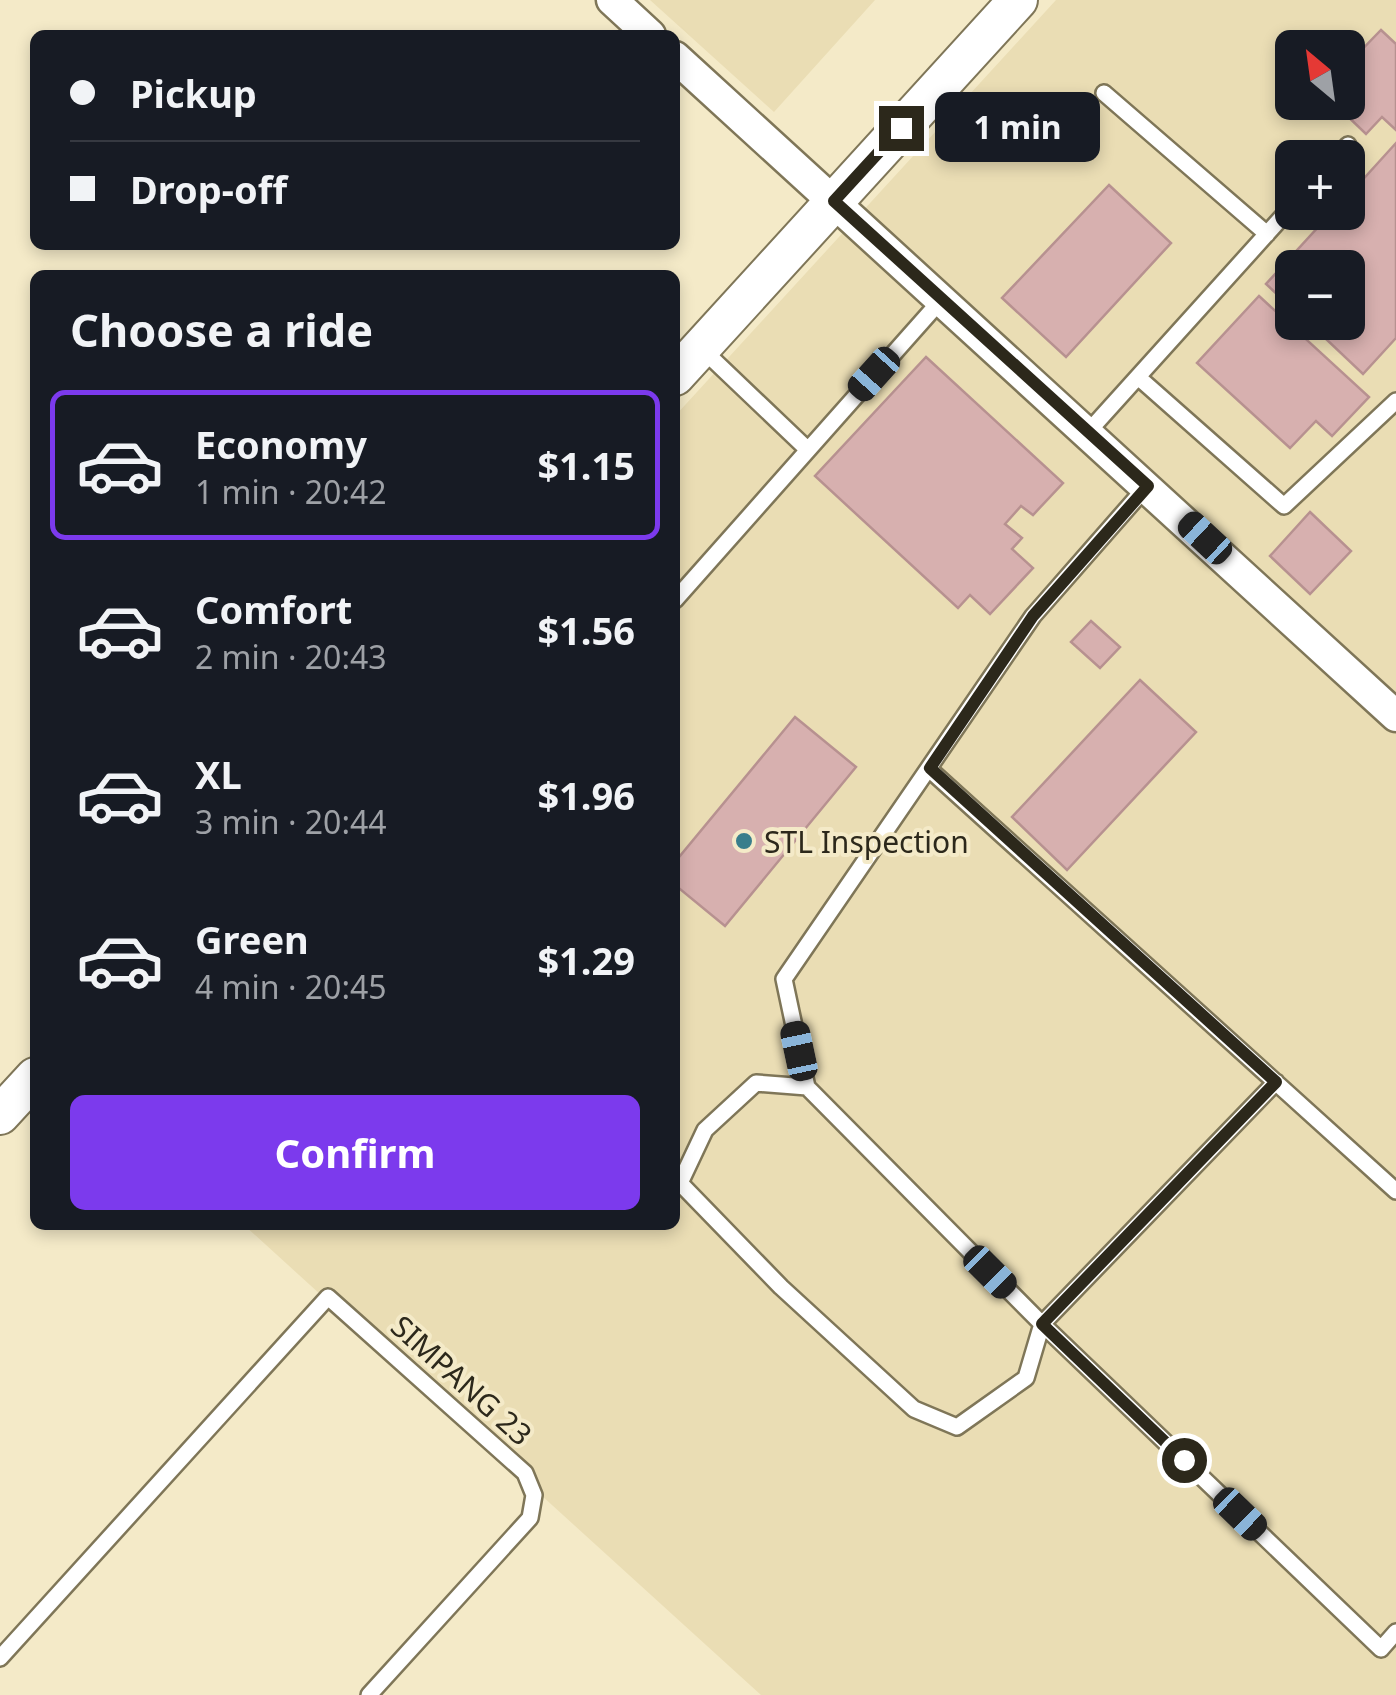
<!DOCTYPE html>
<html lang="en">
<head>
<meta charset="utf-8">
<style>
  :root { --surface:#171b24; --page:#20242c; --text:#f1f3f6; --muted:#9ea1a6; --line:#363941; --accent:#7c3aed }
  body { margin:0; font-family:"Noto Sans",sans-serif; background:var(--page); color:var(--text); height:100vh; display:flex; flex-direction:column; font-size:38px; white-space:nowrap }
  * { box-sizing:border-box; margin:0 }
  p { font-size:32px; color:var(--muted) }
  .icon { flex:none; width:55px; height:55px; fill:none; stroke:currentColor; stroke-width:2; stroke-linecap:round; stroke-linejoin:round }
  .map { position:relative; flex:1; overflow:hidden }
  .panel { position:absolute; left:30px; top:270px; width:650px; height:960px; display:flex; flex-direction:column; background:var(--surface); border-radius:15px; box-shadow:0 5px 15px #0003 }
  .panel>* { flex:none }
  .top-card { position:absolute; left:30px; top:30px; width:650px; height:220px; border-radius:15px; box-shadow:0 5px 15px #0003; display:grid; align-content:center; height:220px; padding:0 40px; background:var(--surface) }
  .needle { width:65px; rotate:331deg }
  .controls { position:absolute; left:1275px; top:30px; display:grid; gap:20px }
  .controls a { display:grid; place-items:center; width:90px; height:90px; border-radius:15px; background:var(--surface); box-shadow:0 5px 15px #0003; font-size:50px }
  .end { position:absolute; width:45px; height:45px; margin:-22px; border:12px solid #2c281b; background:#fff; box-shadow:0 0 0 5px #fff }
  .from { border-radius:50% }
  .bubble { position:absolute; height:70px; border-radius:15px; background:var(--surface); box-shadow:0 5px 15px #0003; font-size:32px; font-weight:700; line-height:70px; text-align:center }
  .car { position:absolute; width:30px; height:60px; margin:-30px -15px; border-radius:12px; box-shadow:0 0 8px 2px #0007; background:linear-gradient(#222 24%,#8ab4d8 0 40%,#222 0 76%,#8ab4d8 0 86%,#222 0) }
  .top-card b { display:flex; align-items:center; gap:35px; height:95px; font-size:38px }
  .top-card b+b { border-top:2px solid var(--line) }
  .top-card i { width:25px; height:25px; background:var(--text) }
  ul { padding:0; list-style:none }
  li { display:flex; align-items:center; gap:30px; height:150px; margin:0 20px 15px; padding:0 20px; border:5px solid transparent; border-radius:15px }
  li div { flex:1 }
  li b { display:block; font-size:38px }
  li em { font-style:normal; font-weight:700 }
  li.selected { border-color:var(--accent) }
  li>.icon { width:90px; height:90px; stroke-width:1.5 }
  h2 { padding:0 40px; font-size:45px; line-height:120px }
  .action { display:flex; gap:20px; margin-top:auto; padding:20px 40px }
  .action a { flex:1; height:115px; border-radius:15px; background:var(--accent); color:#fff; font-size:40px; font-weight:700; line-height:115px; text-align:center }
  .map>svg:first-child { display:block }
  .built { fill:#eaddb4; fill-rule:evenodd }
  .building { fill:#d7b0af; stroke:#b79190; stroke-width:2.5 }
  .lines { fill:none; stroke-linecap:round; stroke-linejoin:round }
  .service-casing { stroke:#7f7658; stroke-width:20 }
  .minor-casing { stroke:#7f7658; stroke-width:35 }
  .tertiary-casing { stroke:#7f7658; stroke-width:42 }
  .service { stroke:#fff; stroke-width:15 }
  .minor { stroke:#fff; stroke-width:30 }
  .tertiary { stroke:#fff; stroke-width:38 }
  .route { stroke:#2c281b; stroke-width:12 }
  .poi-dot { fill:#397e8c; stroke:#f4eac8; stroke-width:4 }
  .labels { text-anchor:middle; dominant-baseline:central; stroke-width:8; stroke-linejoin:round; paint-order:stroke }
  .poi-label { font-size:30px; fill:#2c281b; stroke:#f4eac8; text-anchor:start }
  .street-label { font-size:30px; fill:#2c281b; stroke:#f4eac8 }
</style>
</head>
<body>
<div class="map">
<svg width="1396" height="1695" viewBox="0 0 1396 1695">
  <rect width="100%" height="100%" fill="#f4eac8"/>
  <path class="built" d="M650 0H875L774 112Z
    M1056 0H1396V1695H761L244 1225H675V416ZM1292 48H1348V102H1292ZM1292 158H1348V212H1292ZM1292 268H1348V322H1292Z"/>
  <path class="building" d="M1381 30 1396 44V130L1382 117 1366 134 1338 107 1348 102 1354 90 1348 84V64Z
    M1396 143V338L1363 374 1308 322H1348V268H1292V308L1266 284 1332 212H1348V196Z
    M1109 185 1171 243 1066 357 1002 298Z
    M1259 296 1369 397 1332 436 1316 421 1290 448 1197 363Z
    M926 357 1063 483 1033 515 1021 506 1005 524 1022 538 1012 549 1033 568 990 614 970 595 958 608 815 476Z
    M1310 512 1351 551 1310 594 1270 556Z
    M1091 621 1120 647 1100 668 1071 642Z
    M1140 680 1196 732 1067 870 1012 817Z
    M795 717 856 767 725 926 675 885V862Z"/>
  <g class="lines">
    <defs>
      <path id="service" d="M1104 93 1267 234
        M1336 158 1348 145
        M701 348 807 449
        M1138 377 1284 506 1396 401
        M1088 432 1292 206
        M1147 486 1033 616 784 979 807 1087 1042 1324 1381 1649 1396 1632
        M675 600 942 299
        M929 769 1396 1191
        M807 1087 756 1083 705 1130 680 1183 781 1287 914 1409 957 1427 1026 1378 1042 1324 1276 1082
        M0 1658 328 1297 525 1473 534 1495 530 1518 369 1695"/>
      <path id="minor" d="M612 0 650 35
        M675 57 1396 716"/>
      <path id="tertiary" d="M675 376 1018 0
        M0 1115 35 1077"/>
    </defs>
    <use href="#service" class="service-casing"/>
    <use href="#minor" class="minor-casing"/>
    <use href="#tertiary" class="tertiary-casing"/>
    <use href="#service" class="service"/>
    <use href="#minor" class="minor"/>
    <use href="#tertiary" class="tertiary"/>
  </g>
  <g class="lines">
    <path class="route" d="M901 128 834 201 1148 486 1033 616 930 768 1276 1082 1042 1324 1184 1460"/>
  </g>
  <circle class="poi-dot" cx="744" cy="841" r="10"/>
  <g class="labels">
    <g class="poi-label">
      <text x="764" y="841">STL Inspection</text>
    </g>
    <g class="street-label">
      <text transform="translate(462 1380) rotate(42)">SIMPANG 23</text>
    </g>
  </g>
</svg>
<div class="controls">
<a><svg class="needle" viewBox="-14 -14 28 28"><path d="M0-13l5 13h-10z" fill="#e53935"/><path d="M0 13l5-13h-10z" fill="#9ea1a6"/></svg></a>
<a>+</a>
<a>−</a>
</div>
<i class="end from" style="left:1184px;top:1460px"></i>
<i class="end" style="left:901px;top:128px"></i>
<div class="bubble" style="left:935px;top:92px;width:165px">1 min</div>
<i class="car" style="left:874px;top:374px;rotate:222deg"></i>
<i class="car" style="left:1205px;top:538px;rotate:313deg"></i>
<i class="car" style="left:799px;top:1051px;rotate:348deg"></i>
<i class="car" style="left:990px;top:1272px;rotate:135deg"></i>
<i class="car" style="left:1240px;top:1514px;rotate:134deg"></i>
<div class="top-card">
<b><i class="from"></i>Pickup</b>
<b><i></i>Drop-off</b>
</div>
<section class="panel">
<h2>Choose a ride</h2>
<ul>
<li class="selected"><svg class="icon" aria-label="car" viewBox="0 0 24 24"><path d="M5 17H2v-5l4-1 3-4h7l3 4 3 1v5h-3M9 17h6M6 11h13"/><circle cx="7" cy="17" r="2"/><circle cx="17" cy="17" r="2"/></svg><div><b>Economy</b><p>1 min · 20:42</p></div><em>$1.15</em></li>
<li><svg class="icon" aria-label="car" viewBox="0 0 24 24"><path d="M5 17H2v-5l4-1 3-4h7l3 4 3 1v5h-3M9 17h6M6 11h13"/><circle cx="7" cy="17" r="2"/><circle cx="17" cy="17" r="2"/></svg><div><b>Comfort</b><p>2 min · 20:43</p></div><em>$1.56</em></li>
<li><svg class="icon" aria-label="car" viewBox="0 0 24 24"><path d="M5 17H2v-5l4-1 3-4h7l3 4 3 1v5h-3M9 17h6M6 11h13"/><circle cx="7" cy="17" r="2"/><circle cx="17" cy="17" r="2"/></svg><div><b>XL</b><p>3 min · 20:44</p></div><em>$1.96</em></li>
<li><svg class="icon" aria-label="car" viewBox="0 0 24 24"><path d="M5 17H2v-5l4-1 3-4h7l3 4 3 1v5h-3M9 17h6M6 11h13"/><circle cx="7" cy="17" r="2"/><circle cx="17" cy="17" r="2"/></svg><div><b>Green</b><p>4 min · 20:45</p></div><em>$1.29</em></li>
</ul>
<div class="action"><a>Confirm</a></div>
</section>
</div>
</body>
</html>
